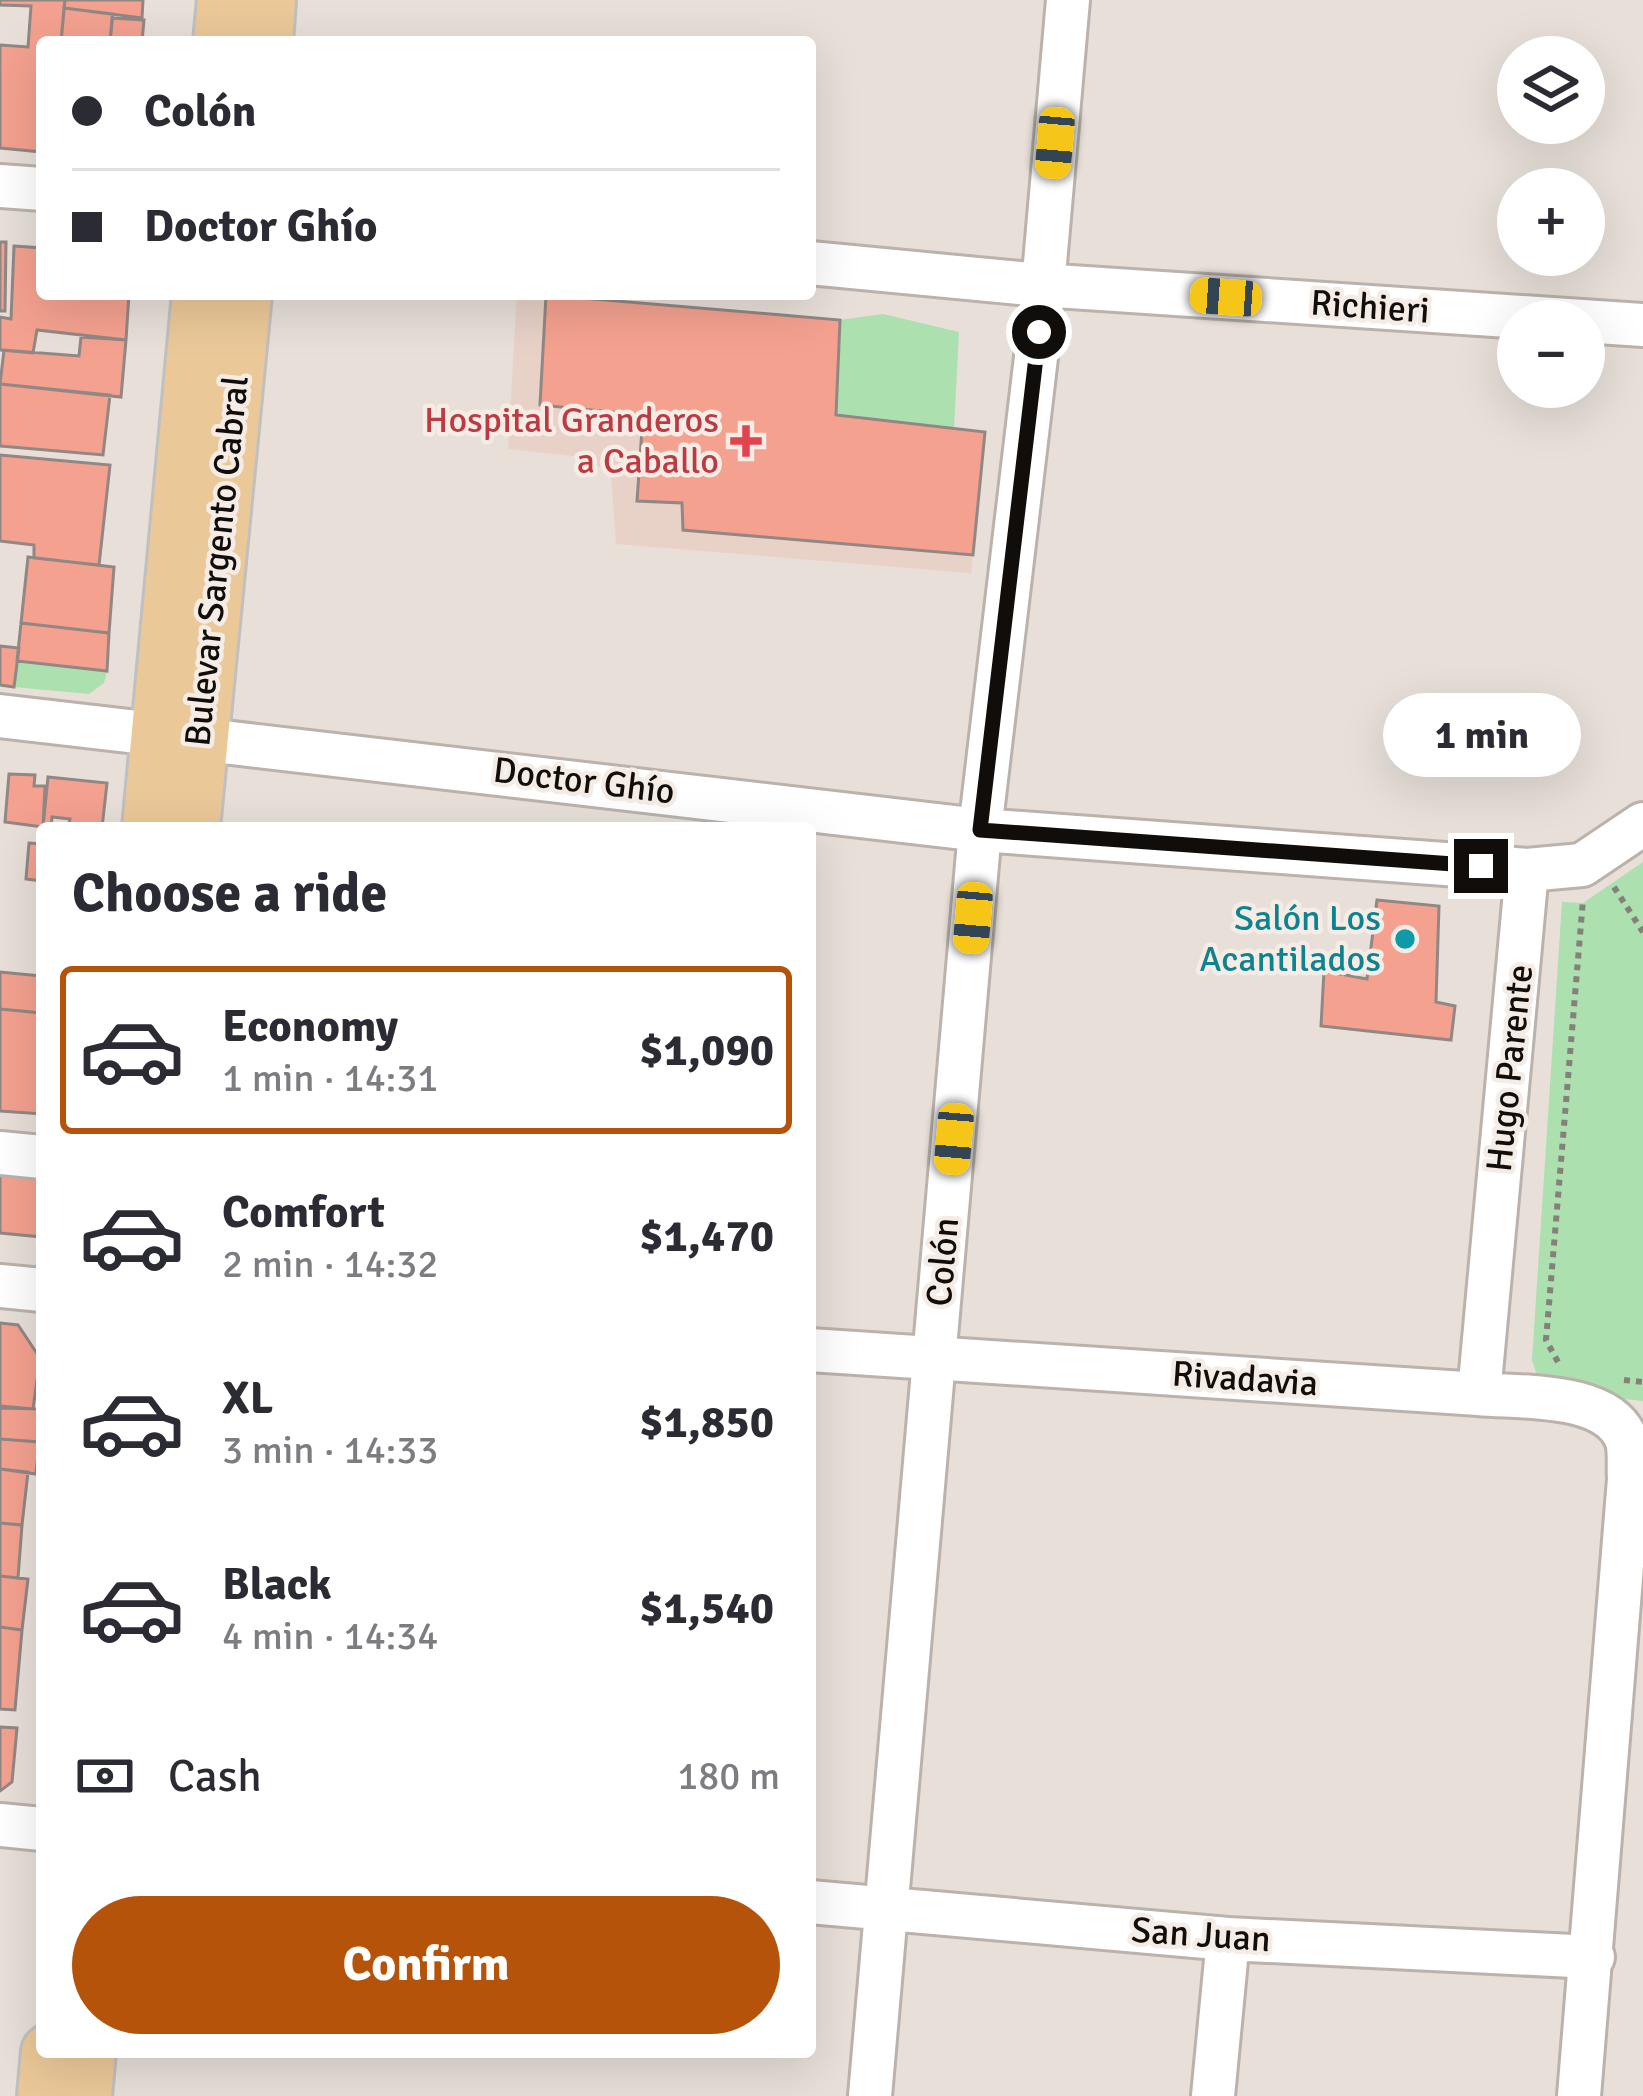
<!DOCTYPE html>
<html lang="en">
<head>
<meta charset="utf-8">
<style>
  :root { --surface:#fff; --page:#f2f2f3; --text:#2b2b33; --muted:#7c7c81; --line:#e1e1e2; --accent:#b45309 }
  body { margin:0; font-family:Signika,sans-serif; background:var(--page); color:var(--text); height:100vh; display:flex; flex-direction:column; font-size:45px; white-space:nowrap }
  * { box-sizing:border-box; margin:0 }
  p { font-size:39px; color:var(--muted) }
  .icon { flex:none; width:66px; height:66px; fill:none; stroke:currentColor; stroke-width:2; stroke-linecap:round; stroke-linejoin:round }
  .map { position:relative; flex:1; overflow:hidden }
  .sheet { position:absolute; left:36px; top:822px; width:780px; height:1236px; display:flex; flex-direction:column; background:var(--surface); border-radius:12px; box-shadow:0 12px 48px #0002 }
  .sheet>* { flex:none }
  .guide { position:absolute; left:36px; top:36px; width:780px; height:264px; border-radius:12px; box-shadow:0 12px 48px #0002; display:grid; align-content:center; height:264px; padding:0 36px; background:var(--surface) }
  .fabs { position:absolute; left:1497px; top:36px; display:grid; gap:24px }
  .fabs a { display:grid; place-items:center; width:108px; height:108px; border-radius:50%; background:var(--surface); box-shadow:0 12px 48px #0002; font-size:60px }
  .end { position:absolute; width:54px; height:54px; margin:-27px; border:15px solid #100d0b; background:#fff; box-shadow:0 0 0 6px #fff }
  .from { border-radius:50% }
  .bubble { position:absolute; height:84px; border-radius:42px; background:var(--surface); box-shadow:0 12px 48px #0002; font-size:39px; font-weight:700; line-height:84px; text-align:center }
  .car { position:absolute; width:36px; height:72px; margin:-36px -18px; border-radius:15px; box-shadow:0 0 9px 3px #0007; background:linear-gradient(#f5c518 24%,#345 0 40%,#f5c518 0 76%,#345 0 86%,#f5c518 0) }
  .guide b { display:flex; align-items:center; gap:42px; height:114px; font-size:45px }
  .guide b+b { border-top:3px solid var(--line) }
  .guide i { width:30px; height:30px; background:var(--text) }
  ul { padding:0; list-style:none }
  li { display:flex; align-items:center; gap:36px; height:168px; margin:0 24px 18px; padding:0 12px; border:6px solid transparent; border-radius:12px }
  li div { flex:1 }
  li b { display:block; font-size:45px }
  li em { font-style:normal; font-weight:700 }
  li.on { border-color:var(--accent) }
  li>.icon { width:108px; height:108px; stroke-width:1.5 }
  h2 { padding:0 36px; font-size:54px; line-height:144px }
  .pay { display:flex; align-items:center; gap:30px; height:132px; padding:0 36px; font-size:45px }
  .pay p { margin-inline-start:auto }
  .primary-button { display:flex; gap:24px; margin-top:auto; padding:24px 36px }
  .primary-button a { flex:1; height:138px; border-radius:72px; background:var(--accent); color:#fff; font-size:48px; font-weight:700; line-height:138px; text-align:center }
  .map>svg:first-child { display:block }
  .medical { fill:#e8d1c6 }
  .green { fill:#ace0af }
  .building { fill:#f4a18f; stroke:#918785; stroke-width:3 }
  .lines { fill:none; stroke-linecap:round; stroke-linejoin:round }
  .minor-casing { stroke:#bab2ab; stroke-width:48 }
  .major-casing { stroke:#c1c0c0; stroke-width:60 }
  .path { stroke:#86807b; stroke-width:6; stroke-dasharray:6 6; stroke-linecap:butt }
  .minor { stroke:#fff; stroke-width:42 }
  .major { stroke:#ebc898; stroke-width:54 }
  .route { stroke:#100d0b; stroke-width:15 }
  .health-dot { fill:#e0444e; stroke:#f4ece5; stroke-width:4.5 }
  .culture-dot { fill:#0f9aa8; stroke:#f4ece5; stroke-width:4.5 }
  .labels { text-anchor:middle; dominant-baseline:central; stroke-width:9; stroke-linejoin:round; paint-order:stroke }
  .street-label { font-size:36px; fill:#100d0b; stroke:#f4ece5 }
  .health-label { font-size:36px; fill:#be3a42; stroke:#f4ece5; text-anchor:end }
  .culture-label { font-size:36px; fill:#0d838f; stroke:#f4ece5; text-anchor:end }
</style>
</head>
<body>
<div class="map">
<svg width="1643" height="2096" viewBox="0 0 1643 2096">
  <rect width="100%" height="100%" fill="#e7dfd8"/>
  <path class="medical" d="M517 294 840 320 837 415 985 432 971 573 616 544 611 473 582 457 508 449Z"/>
  <path class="green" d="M883 314 959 332 954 428 836 415 840 320Z
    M17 661 107 671 104 683 89 694 14 687Z
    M1643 862V1401L1542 1390 1532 1360 1562 902 1583 903Z"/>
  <path class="building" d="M0 0H65L61 42H42V152L0 148V45L28 47 31 6 0 5Z
    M65 0H143L142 18 64 8Z
    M64 8 113 14 110 42H61Z
    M112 18 144 20 142 42H110Z
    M0 242H6L5 311H0Z
    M14 246 42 248V294H129L126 340 37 330 33 353 0 350V317L11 319Z
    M546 295 840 320 836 415 985 432 973 555 683 530 682 503 637 501 643 415 540 405Z
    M81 337 126 340 121 397 0 384 4 350 79 356Z
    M0 384 110 395 103 455 0 446Z
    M0 455 110 465 99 565 34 558V545L0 541Z
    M28 557 114 567 109 633 21 623Z
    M21 623 109 633 107 671 17 661Z
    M0 646 19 648 14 687 0 685Z
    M9 774 35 775 34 786H45L43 827 5 822Z
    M48 777 107 783 102 828H56L68 826 70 819 52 817 51 828 43 827Z
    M29 843 42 844V881L26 879Z
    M1377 900 1439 906 1436 1002 1455 1006 1451 1040 1321 1026 1324 971 1367 979Z
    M0 972 42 976V1013L0 1009Z
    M0 1009 42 1013V1114L0 1111Z
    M0 1167 42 1171V1237L0 1233Z
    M0 1323 18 1325 40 1358 33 1409 0 1406Z
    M0 1408 42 1409 39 1442 0 1439Z
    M0 1439 39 1442 36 1474 0 1469Z
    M0 1469 28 1472 22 1525 0 1523Z
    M0 1523 22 1525 18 1578 0 1576Z
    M0 1576 28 1579 22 1630 0 1627Z
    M0 1627 22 1630 15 1710 0 1709Z
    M0 1727 17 1728 12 1782 0 1791Z"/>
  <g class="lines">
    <defs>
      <path id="minor" d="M0 186 42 189
        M810 263 1041 285 1643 325
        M0 716 980 830 1527 870 1582 865 1643 824
        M0 1153 42 1157
        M0 1286 42 1290
        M810 1350 1479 1394C1520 1398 1610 1391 1627 1441 1630 1452 1628 1468 1629 1479L1579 2096
        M1479 1394 1527 870
        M0 1825 42 1829
        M810 1902 1228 1939 1593 1957
        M870 2096 980 830 1039 332 1068 0
        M1213 2096 1228 1939"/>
      <path id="major" d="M221 42 225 0
        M265 42 268 0
        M150 828 200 294
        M192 828 244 294
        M45 2096 49 2052
        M84 2096 88 2052"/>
    </defs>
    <use href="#minor" class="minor-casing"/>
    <use href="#major" class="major-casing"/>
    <path class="path" d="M1614 887 1643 932
      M1558 1362 1546 1340 1583 900
      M1624 1380 1643 1382"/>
    <use href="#minor" class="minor"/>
    <use href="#major" class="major"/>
  </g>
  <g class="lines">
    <path class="route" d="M1039 332 980 830 1481 866"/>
  </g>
  <path class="health-dot" d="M740 423h12v12h12v12h-12v12h-12v-12h-12v-12h12z"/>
  <circle class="culture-dot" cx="1405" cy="939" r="12"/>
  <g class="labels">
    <g class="street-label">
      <text transform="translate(1370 307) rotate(4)">Richieri</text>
      <text transform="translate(217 561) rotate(-84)">Bulevar Sargento Cabral</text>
      <text transform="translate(584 781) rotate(7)">Doctor Ghío</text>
      <text transform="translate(1510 1068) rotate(-84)">Hugo Parente</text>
      <text transform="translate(943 1262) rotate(-85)">Colón</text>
      <text transform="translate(1245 1379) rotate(4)">Rivadavia</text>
      <text transform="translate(1201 1935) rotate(4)">San Juan</text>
    </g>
    <g class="health-label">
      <text x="719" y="420">Hospital Granderos<tspan x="719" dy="41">a Caballo</tspan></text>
    </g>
    <g class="culture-label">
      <text x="1381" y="918">Salón Los<tspan x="1381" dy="41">Acantilados</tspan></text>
    </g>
  </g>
</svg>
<div class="fabs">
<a><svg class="icon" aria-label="layers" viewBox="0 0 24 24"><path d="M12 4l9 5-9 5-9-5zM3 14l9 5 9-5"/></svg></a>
<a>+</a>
<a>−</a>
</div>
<i class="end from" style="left:1039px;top:332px"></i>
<i class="end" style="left:1481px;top:866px"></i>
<div class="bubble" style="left:1383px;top:693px;width:198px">1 min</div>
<i class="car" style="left:1055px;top:143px;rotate:185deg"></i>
<i class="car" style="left:1226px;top:297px;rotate:274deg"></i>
<i class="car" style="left:973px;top:918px;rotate:185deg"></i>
<i class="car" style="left:954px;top:1139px;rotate:185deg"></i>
<div class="guide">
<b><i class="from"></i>Colón</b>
<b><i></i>Doctor Ghío</b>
</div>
<section class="sheet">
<h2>Choose a ride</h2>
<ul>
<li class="on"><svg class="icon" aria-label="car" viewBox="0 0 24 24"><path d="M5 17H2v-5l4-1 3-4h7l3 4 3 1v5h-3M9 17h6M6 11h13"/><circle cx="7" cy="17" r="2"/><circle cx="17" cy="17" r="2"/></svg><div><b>Economy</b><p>1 min · 14:31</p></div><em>$1,090</em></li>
<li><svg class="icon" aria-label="car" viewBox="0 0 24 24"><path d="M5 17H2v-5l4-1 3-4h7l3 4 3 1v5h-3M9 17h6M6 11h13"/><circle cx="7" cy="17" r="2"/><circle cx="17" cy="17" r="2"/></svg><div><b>Comfort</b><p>2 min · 14:32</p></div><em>$1,470</em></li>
<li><svg class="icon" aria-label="car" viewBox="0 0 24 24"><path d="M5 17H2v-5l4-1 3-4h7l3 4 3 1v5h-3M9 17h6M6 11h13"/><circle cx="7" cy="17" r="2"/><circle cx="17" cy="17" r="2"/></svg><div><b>XL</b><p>3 min · 14:33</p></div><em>$1,850</em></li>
<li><svg class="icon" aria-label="car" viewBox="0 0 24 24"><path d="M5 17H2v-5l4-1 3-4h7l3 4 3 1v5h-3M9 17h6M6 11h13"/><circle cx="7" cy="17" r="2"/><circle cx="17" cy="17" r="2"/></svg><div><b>Black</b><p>4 min · 14:34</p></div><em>$1,540</em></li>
</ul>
<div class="pay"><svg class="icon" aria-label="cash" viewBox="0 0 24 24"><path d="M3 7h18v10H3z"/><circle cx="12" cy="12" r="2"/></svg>Cash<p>180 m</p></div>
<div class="primary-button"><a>Confirm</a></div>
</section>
</div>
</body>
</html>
